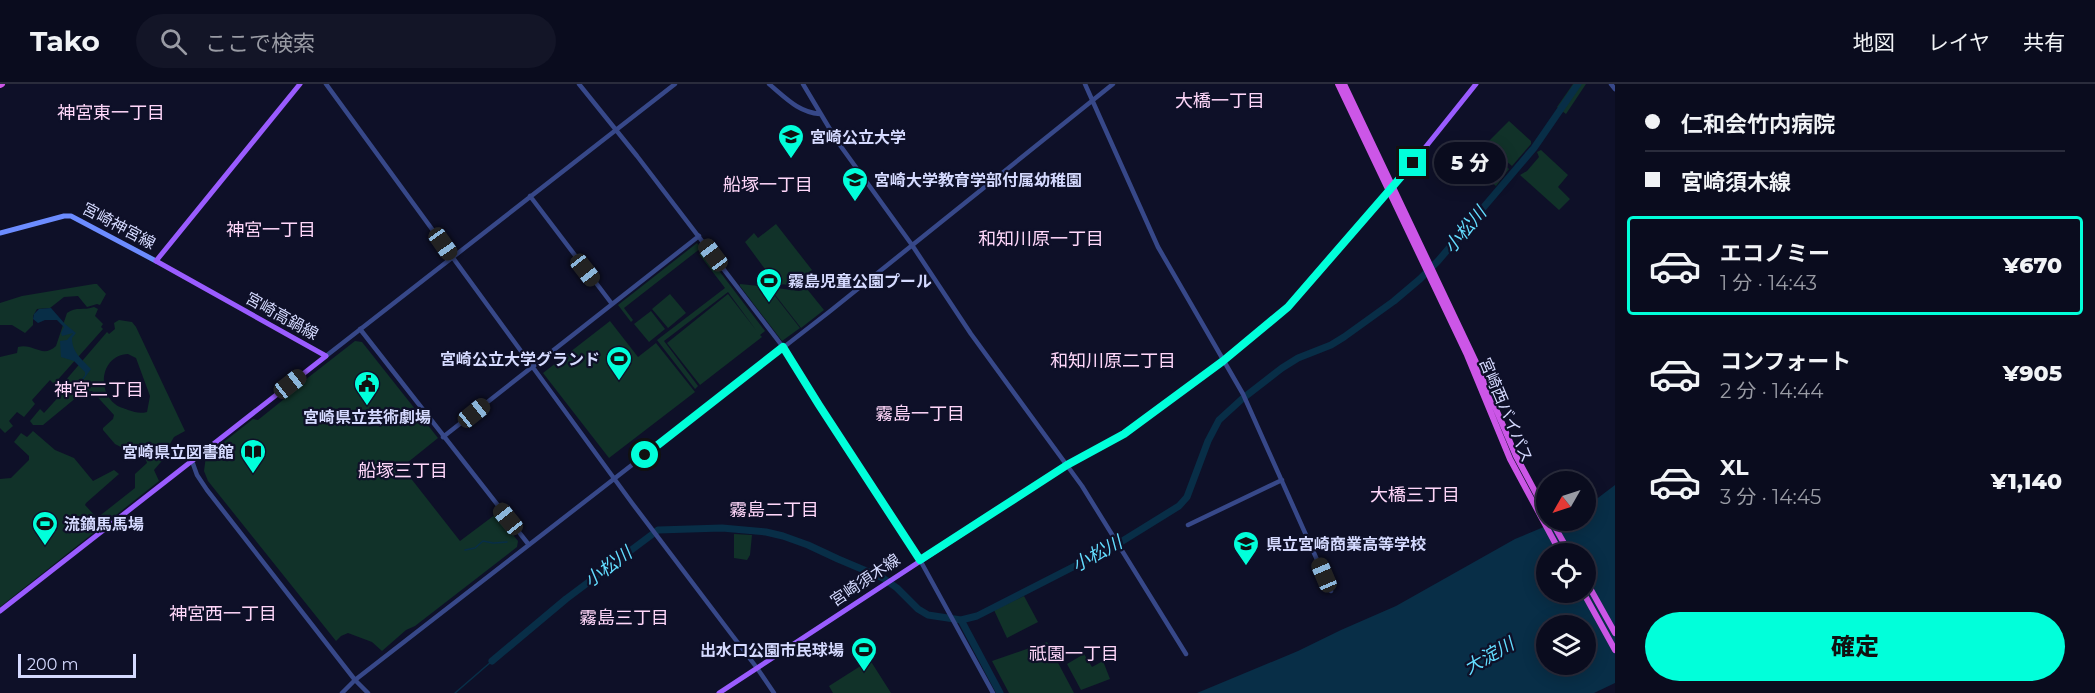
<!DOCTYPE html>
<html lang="ja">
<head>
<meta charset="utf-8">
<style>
  :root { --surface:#0a0c1e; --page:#131527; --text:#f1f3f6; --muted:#999ba4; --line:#2a2c3c; --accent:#01ffda }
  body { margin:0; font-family:Montserrat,"Noto Sans JP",sans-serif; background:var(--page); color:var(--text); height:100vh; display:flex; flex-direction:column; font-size:22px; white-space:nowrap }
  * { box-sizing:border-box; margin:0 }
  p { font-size:20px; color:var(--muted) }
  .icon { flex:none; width:33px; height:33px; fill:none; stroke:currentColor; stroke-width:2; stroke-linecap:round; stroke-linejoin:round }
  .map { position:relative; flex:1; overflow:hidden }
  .sheet { display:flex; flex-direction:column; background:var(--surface); width:480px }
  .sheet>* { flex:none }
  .top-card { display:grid; align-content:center; height:132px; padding:0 30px; background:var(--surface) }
  .needle { width:39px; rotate:231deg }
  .fabs { position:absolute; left:1536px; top:387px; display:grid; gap:12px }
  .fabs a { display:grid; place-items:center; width:60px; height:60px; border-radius:50%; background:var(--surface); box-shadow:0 3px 15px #0003,0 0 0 2px var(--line); font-size:30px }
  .scale { position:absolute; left:18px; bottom:15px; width:118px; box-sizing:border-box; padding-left:6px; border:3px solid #d5daff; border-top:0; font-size:16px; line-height:21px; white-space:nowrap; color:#d5daff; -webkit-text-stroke:4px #0e1028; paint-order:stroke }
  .end { position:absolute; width:27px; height:27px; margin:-14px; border:8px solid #01ffda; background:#111; box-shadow:0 0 0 3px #111 }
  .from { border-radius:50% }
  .bubble { position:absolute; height:42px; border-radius:21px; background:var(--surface); box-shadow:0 3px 15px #0003,0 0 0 2px var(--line); font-size:20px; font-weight:800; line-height:42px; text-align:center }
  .car { position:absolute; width:18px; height:36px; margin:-18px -9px; border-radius:8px; box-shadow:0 0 4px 2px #0007; background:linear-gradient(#222 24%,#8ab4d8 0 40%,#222 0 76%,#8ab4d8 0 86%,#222 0) }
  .top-card b { display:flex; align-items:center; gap:21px; height:57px; font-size:22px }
  .top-card b+b { border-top:2px solid var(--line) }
  .top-card i { width:15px; height:15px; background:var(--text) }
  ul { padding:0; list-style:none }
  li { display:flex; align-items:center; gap:18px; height:99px; margin:0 12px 9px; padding:0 18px; border:3px solid transparent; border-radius:6px }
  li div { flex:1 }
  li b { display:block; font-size:22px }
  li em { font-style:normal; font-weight:800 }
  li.on { border-color:var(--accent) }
  li>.icon { width:54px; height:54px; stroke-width:1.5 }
  .cta { display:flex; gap:12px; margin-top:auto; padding:12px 30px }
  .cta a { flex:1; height:69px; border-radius:36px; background:var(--accent); color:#111; font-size:24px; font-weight:800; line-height:69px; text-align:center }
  header { display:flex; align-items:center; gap:36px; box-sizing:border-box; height:84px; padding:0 30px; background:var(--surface); border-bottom:2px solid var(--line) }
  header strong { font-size:28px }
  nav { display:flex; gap:33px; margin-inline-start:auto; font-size:21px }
  .search { width:420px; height:54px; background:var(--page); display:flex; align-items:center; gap:15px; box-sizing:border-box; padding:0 21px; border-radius:33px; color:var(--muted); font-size:22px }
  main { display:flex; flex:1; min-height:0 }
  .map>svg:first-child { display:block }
  .green { fill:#113229; fill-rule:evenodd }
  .water { fill:#082e47; fill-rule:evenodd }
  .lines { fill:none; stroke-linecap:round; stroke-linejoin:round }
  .stream { stroke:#082e47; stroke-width:1.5 }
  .river { stroke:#082e47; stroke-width:7 }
  .tertiary { stroke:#374889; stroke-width:4.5 }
  .secondary { stroke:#6c8cff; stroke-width:5 }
  .primary { stroke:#9a5cff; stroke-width:5 }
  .trunk { stroke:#cc56e7; stroke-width:6 }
  .route { stroke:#01ffda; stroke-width:8 }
  .labels { text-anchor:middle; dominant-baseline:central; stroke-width:4.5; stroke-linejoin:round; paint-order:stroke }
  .poi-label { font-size:16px; font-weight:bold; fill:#d5daff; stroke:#0e1028; text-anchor:start }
  .street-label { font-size:16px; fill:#d5daff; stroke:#0e1028 }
  .neighbourhood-label { font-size:18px; fill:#ffd7fa; stroke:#0e1028 }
  .water-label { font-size:18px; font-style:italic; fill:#63ddff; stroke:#0e1028 }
</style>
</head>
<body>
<header>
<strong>Tako</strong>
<div class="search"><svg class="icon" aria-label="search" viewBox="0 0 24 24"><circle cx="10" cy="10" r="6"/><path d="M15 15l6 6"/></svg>ここで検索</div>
<nav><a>地図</a><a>レイヤ</a><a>共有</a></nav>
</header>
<main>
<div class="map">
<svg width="1615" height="609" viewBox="0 0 1615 609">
  <rect width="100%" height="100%" fill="#0e1028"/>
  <path class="green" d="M1573 0H1586L1566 30 1557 23Z
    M1509 37 1531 57V60L1512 82 1486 60Z
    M1478 56 1509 85 1496 102 1491 98 1488 100 1478 86 1471 64Z
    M1541 66 1568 91 1558 103 1570 115 1559 126 1520 91 1527 87 1539 73 1537 68Z
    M776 140 812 186 795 201 776 200 745 158 754 149 758 154Z
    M697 159 701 164 624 224 633 236 631 238 618 221Z
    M704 167 765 247 760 251 762 253 700 301 667 259 728 210 756 246 728 208 664 257 698 302 695 305 657 256 725 204 699 170Z
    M94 200H97L106 210 100 221 97 220 87 223 78 212 64 213 50 224 37 225 33 232V241L25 249 12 241H0V219L22 212Z
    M740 200 768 203 800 244 782 257 740 202Z
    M769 203 799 207 807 205 824 226 801 244Z
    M670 210 686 229 668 244 652 225Z
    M94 223 98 225 95 232 103 240 101 243 103 245 54 300 50 296 32 316 35 320 24 333 17 328 9 337 13 342 5 349 0 344V273L17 269 18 263C34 259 42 275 56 262L67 229C76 222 84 227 94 223Z
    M651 227 665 245 649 258 634 240Z
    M119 236 132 238 136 243 185 347 174 353 167 365 166 372 154 386 159 397 0 523V395L11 394 29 376V372L14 358 21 349 27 353 33 347 55 366 74 374 93 397 114 386 119 390 86 419 85 421 97 434 135 404V390L147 379 146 376 115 360 103 346V344L113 335 114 331 92 307 83 308 43 341H33L30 337 40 325 44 329 63 308 59 304 107 248 109 250 115 245 114 239ZM128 270 136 274 150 312 147 328C139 330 135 328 128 326 124 324 118 323 115 320 96 305 102 271 128 270Z
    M610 237 638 273 656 259 695 308 609 374 543 289Z
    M355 257 362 258 438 354 402 383 460 457 496 430 518 457 517 463 415 542 406 546 382 567 372 558 348 549 341 552 336 557 208 397 204 387 206 372 253 335 258 336 304 299 305 296Z
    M734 450 752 451 750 471 747 476 734 474Z
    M1024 512 1038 538 1007 554 994 526Z
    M1047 558 1074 609H1009L992 577Z
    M1084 570 1092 583 1103 577 1110 595 1081 606 1067 580Z
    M870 576 891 609H833L829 602Z"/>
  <path class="water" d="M51 224 65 240 76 249 72 254C72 269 82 275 91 285L76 306 78 310 76 313 74 306 85 291V288L74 277 61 273 60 257 67 256 73 249 62 252 61 249 64 243 57 236H45L38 239 33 235 34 230 39 225Z
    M1615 401V599L1594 609H1197L1298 567 1341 546 1396 522 1515 455 1558 437 1586 436V423ZM1546 470H1586V508H1546ZM1546 542H1586V580H1546Z"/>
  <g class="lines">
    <path class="stream" d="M494 459 507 458
      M465 466 475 464 483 457 493 459
      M455 609 492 577"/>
    <path class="river" d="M961 536 1000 609
      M492 577 566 515 658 446 722 444 766 448 783 452 808 461 838 475 883 494 897 504 918 525 928 531 961 536 977 532 1116 461 1179 422 1187 413 1208 357 1219 336 1242 315 1282 284 1298 274 1331 261 1344 253 1394 217 1420 195 1438 177 1534 64 1578 0"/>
    <path class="tertiary" d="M326 0 632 419 757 584 774 609
      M579 0 637 72 783 263 819 321 920 476 993 609
      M769 0C786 14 798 28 820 30
      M803 0 837 57 912 161 971 250 1082 402 1186 570
      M1085 0 1158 163 1243 310 1331 507
      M1611 0 1615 5
      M530 112 612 220
      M360 245 529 461
      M326 272 675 0
      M443 353 699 152
      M192 377 197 391 207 406 355 596 368 609
      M1188 441 1282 396
      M342 609 355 596 829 228 1113 0"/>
    <path class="secondary" d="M0 149 64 132H71L156 177"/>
    <path class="primary" d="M0 527 326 272 156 177 300 0
      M719 609 1067 381 1124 350 1223 277 1288 223 1404 90 1476 0"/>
    <path class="trunk" d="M1338 0 1467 271 1510 375 1561 470
      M1344 0 1475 276 1516 372 1546 428
      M0 1 2 0
      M1551 436 1570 470
      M1586 497 1615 549
      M1583 508 1615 566"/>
  </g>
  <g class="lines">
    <path class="route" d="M645 371 783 263 819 321 920 476 1067 381 1124 350 1223 277 1288 223 1413 79"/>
  </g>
  <defs>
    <symbol id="university-pin" viewBox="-11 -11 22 30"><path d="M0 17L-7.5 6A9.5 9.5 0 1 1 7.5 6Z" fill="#01ffda" stroke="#0e1028"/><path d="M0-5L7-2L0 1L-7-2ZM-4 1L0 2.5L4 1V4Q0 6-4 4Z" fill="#111"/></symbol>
    <symbol id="school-pin" viewBox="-11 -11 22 30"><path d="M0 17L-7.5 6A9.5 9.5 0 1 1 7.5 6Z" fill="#01ffda" stroke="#0e1028"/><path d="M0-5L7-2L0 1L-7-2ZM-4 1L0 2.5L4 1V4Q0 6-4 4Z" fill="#111"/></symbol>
    <symbol id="stadium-pin" viewBox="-11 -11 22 30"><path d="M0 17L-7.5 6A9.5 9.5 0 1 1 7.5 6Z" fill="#01ffda" stroke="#0e1028"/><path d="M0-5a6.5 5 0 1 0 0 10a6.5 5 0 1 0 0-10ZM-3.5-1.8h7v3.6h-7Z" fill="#111"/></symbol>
    <symbol id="civic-pin" viewBox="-11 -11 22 30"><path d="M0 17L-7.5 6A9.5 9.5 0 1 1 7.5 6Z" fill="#01ffda" stroke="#0e1028"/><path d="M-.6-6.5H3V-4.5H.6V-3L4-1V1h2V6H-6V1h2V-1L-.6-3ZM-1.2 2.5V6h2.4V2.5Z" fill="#111"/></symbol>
    <symbol id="library-pin" viewBox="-11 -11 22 30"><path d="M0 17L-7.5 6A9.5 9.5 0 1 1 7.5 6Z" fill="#01ffda" stroke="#0e1028"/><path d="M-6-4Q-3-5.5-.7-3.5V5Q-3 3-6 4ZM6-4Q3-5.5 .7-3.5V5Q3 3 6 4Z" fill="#111"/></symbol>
  </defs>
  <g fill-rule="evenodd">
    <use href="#university-pin" x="776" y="38" width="30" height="40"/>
    <use href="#school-pin" x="840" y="81" width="30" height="40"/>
    <use href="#stadium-pin" x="754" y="182" width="30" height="40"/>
    <use href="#stadium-pin" x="604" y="260" width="30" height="40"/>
    <use href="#civic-pin" x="352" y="285" width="30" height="40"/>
    <use href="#library-pin" x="238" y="353" width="30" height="40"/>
    <use href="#stadium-pin" x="30" y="425" width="30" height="40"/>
    <use href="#school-pin" x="1231" y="445" width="30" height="40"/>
    <use href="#stadium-pin" x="849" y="551" width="30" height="40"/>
  </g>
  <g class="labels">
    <g class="poi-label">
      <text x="810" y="53">宮崎公立大学</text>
      <text x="874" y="96">宮崎大学教育学部付属幼稚園</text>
      <text x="788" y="197">霧島児童公園プール</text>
      <text x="600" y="275" text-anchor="end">宮崎公立大学グランド</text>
      <text x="367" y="333" text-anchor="middle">宮崎県立芸術劇場</text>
      <text x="234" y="368" text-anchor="end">宮崎県立図書館</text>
      <text x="64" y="440">流鏑馬馬場</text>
      <text x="1266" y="460">県立宮崎商業高等学校</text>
      <text x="844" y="566" text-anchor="end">出水口公園市民球場</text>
    </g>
    <g class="street-label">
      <text transform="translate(119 142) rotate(28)">宮崎神宮線</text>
      <text transform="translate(282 232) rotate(29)">宮崎高鍋線</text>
      <text transform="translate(1506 326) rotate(67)">宮崎西バイパス</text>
      <text transform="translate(865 496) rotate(-34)">宮崎須木線</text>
    </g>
    <g class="neighbourhood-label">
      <text x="1220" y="17">大橋一丁目</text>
      <text x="111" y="29">神宮東一丁目</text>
      <text x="768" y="101">船塚一丁目</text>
      <text x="271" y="146">神宮一丁目</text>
      <text x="1041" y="155">和知川原一丁目</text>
      <text x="1113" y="277">和知川原二丁目</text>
      <text x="99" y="306">神宮二丁目</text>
      <text x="920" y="330">霧島一丁目</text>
      <text x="403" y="387">船塚三丁目</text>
      <text x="1415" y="411">大橋三丁目</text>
      <text x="774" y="426">霧島二丁目</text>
      <text x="223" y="530">神宮西一丁目</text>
      <text x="624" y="534">霧島三丁目</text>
      <text x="1074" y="570">祇園一丁目</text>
    </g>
    <g class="water-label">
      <text transform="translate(1465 146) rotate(-50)">小松川</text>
      <text transform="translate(1097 470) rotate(-29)">小松川</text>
      <text transform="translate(608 483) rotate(-37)">小松川</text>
      <text transform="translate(1489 572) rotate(-30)">大淀川</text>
    </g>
  </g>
</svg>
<div class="fabs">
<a><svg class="needle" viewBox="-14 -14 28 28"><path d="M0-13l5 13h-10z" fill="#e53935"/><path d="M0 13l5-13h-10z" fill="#999ba4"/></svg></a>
<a><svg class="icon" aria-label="locate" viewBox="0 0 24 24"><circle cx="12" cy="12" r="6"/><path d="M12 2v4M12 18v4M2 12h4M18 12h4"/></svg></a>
<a><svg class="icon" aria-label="layers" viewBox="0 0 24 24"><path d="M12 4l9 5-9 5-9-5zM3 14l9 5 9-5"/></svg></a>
</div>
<div class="scale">200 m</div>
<i class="end from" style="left:645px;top:371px"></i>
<i class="end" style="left:1413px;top:79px"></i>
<div class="bubble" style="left:1434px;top:58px;width:72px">5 分</div>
<i class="car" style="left:443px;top:160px;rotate:145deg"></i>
<i class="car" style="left:713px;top:171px;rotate:323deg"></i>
<i class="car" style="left:585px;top:186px;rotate:142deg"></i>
<i class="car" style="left:290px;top:300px;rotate:52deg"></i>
<i class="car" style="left:474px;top:329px;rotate:51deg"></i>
<i class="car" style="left:508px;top:435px;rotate:321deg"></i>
<i class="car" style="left:1324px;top:491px;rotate:337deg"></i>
</div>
<section class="sheet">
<div class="top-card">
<b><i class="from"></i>仁和会竹内病院</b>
<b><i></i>宮崎須木線</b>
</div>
<ul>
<li class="on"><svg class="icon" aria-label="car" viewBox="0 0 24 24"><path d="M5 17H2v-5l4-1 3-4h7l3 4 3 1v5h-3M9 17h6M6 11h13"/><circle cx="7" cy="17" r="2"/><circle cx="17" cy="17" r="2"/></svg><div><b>エコノミー</b><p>1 分 · 14:43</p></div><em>¥670</em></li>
<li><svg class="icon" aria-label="car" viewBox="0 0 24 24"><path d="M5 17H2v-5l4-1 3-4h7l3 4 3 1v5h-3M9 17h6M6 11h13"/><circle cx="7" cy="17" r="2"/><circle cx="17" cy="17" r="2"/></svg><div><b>コンフォート</b><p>2 分 · 14:44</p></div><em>¥905</em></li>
<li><svg class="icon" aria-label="car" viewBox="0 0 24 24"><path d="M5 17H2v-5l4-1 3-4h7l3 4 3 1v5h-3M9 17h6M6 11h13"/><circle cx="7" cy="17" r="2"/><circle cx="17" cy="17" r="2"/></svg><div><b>XL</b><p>3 分 · 14:45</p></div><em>¥1,140</em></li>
</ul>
<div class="cta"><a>確定</a></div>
</section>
</main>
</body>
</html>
